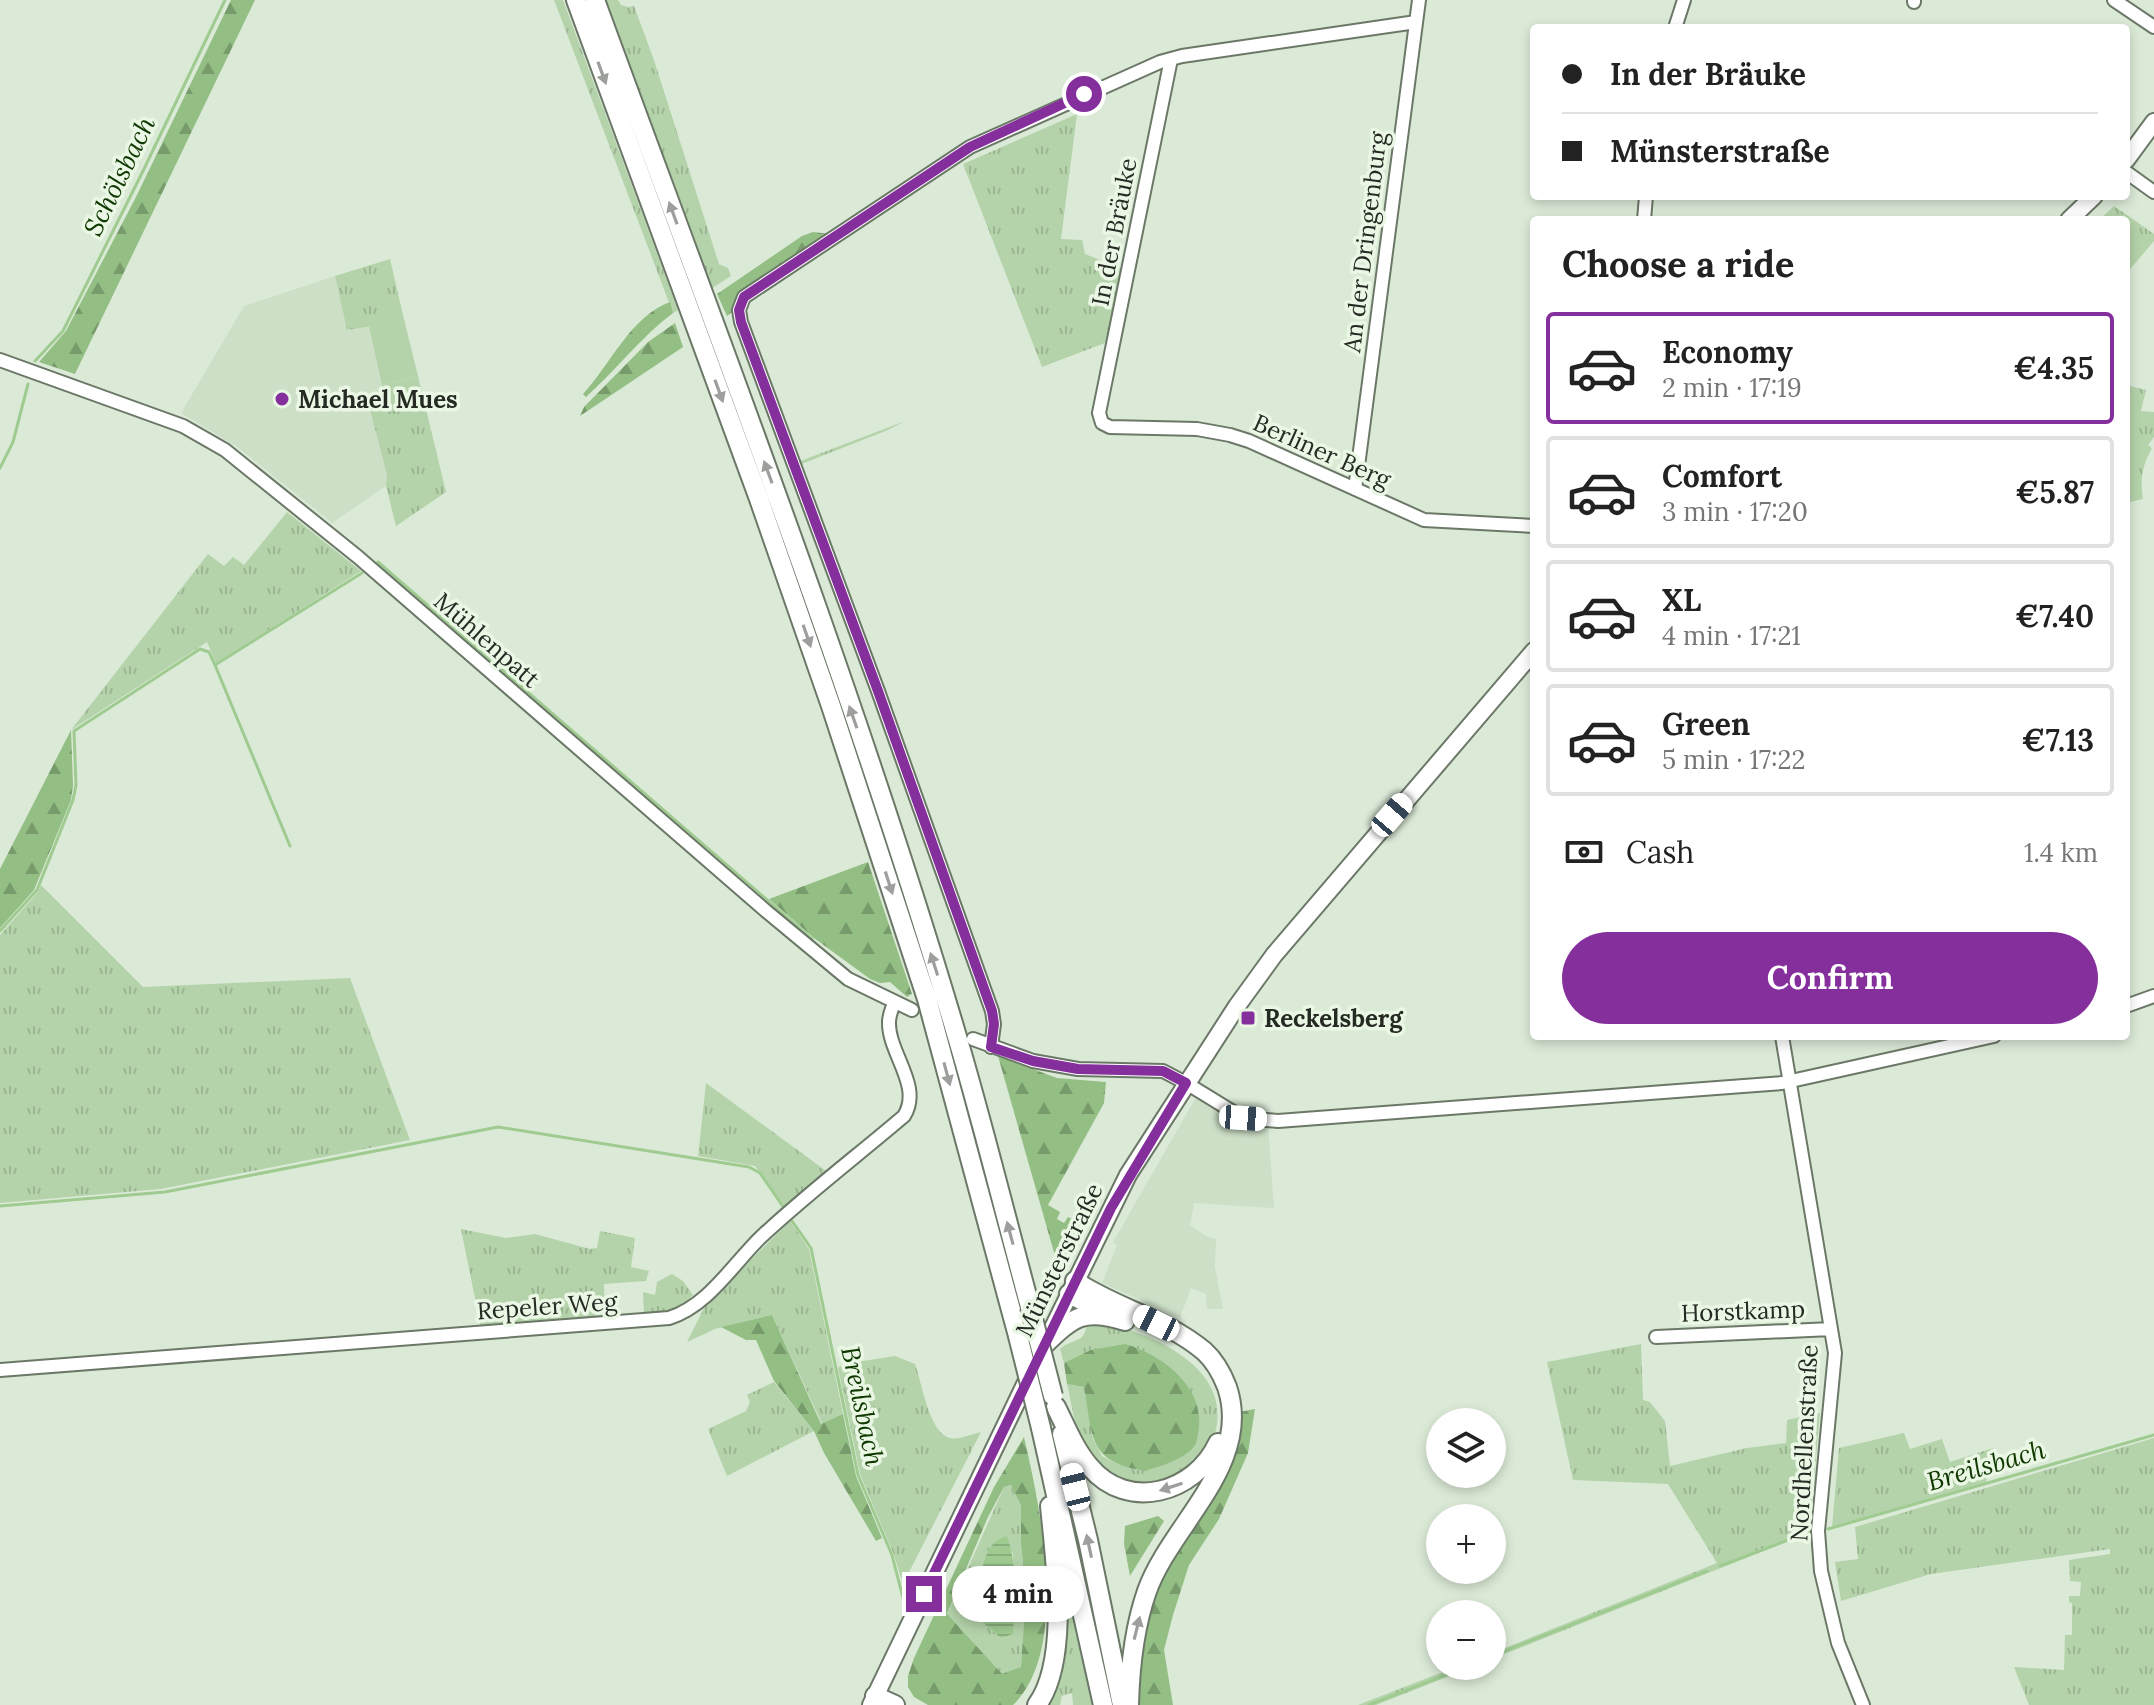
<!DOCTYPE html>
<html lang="en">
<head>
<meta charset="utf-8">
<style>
  :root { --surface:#fff; --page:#f2f2f2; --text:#222; --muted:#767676; --line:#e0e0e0; --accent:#852f9d }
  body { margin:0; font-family:Lora,serif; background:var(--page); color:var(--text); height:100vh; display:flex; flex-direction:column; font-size:30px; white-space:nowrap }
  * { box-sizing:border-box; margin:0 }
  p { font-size:26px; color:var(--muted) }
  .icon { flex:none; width:44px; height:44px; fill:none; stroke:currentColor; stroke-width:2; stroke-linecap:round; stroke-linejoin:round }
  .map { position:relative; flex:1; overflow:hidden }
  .side { position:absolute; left:1530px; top:216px; width:600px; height:824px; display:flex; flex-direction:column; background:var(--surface); border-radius:8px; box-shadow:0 4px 12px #0003 }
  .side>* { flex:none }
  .guide { position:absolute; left:1530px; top:24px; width:600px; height:176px; border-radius:8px; box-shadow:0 4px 12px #0003; display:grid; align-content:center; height:176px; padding:0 32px; background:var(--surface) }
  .buttons { position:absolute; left:1426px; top:1408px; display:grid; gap:16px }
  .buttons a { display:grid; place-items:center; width:80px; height:80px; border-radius:50%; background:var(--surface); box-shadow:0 4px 12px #0003; font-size:40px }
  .end { position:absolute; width:36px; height:36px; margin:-18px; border:10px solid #852f9d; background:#fff; box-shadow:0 0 0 4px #fff }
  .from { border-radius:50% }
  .bubble { position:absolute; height:56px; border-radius:28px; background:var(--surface); box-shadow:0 4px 12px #0003; font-size:26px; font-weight:800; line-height:56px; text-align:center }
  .car { position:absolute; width:24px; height:48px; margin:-24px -12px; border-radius:10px; box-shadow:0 0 6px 2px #0007; background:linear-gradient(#fff 24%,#345 0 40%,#fff 0 76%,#345 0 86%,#fff 0) }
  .guide b { display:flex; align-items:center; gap:28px; height:76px; font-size:30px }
  .guide b+b { border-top:2px solid var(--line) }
  .guide i { width:20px; height:20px; background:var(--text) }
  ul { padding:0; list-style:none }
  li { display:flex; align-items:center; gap:24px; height:112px; margin:0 16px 12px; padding:0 16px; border:4px solid var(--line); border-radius:8px }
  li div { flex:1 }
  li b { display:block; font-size:30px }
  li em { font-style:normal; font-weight:800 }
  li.on { border-color:var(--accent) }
  li>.icon { width:72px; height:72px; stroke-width:1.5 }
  h2 { padding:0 32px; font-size:36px; line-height:96px }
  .pay { display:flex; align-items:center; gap:20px; height:88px; padding:0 32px; font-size:30px }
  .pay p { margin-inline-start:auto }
  .button { display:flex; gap:16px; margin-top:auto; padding:16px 32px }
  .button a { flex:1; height:92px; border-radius:48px; background:var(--accent); color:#fff; font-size:32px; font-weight:800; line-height:92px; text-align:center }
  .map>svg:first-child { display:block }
  .built { fill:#cddfc7 }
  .grass { fill:url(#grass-tufts); fill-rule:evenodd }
  .forest { fill:url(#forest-firs); fill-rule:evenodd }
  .pitch { fill:#b4d3aa }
  .water { fill:url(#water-rules) }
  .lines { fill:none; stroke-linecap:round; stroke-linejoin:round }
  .stream { stroke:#9fcb91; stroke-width:3 }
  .minor-casing { stroke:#6b7867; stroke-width:16 }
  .major-casing { stroke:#6b7867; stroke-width:20 }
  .highway-casing { stroke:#6b7867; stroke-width:22 }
  .minor { stroke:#fff; stroke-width:12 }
  .major { stroke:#fff; stroke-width:16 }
  .highway { stroke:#fff; stroke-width:18 }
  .highway-bridge-casing { stroke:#6b7867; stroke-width:22; stroke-linecap:butt }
  .highway-bridge { stroke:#fff; stroke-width:18 }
  .oneway { fill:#9d9f9c }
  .route { stroke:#852f9d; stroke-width:10 }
  .poi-dot { fill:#852f9d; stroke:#e9f7e4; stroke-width:3 }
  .labels { text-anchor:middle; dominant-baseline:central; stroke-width:7; stroke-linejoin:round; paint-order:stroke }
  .street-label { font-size:24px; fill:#252a23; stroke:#e9f7e4 }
  .poi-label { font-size:24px; font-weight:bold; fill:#252a23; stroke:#e9f7e4; text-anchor:start }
  .water-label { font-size:26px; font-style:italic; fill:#103900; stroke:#e9f7e4 }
</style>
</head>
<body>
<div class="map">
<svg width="2154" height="1705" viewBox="0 0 2154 1705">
  <defs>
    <pattern id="grass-tufts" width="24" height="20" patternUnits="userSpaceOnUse" patternTransform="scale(2)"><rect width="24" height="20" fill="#b4d3aa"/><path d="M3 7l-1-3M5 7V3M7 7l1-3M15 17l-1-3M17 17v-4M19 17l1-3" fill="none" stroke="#9bb592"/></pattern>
    <pattern id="forest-firs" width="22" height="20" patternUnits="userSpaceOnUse" patternTransform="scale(2)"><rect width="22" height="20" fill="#93be84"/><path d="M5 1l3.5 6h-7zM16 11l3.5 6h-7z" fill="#789b6c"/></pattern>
    <pattern id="water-rules" width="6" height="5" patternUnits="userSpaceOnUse" patternTransform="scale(2)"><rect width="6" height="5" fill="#9fcb91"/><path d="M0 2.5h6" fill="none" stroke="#89ae7d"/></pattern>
  </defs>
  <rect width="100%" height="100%" fill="#dbead7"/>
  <path class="built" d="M335 276 347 330 369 327 385 397 368 402 387 475 386 486 332 523 236 446 181 413 244 306Z
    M1198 1094 1268 1124 1274 1208 1194 1203 1190 1225 1206 1236 1216 1239 1215 1267 1223 1309H1207L1206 1294 1191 1288 1180 1318 1102 1283 1117 1245 1113 1242Z"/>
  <path class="grass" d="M554 0H563L678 310 673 313Z
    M604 0H618L621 5 628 7 634 6 654 60 719 264 728 268 731 276 711 289Z
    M1077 114 1061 239 1082 240 1085 254 1125 270 1110 341 1042 367 963 164Z
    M2114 206 2154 234V241L2126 274V220H2099Z
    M390 259 403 315 374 326 347 330 335 276Z
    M418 376 446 492 396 526 386 486 387 475 368 402 385 397 382 385Z
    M2126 385 2146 390 2141 411 2154 412V437L2148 445 2152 448C2142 467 2140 478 2143 499L2126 503Z
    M905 421 888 430 799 465 798 462Z
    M287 512 361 571 216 663 207 642 71 730 208 554 224 566 233 557 244 565Z
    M41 885 143 987 350 978 410 1140 161 1189 0 1203V935L38 892Z
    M706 1083 829 1173 787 1209 755 1166 698 1156Z
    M790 1221 809 1249 843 1414 822 1424 772 1315 715 1329 687 1342 706 1304Z
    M461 1229 506 1238 535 1234 590 1249 597 1248 600 1231 635 1238 631 1267 649 1271 646 1281 604 1284 605 1318 481 1328Z
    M672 1274 683 1281 693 1295C677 1310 666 1314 644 1315L643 1292 655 1295 657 1282Z
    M1087 1319C1137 1328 1226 1359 1217 1424 1215 1437 1210 1452 1201 1463 1196 1469 1187 1472 1180 1475 1173 1478 1165 1484 1158 1486 1138 1491 1106 1474 1093 1459 1075 1439 1073 1409 1067 1384L1084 1387 1093 1439 1102 1456 1113 1462 1137 1470H1150L1191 1449 1198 1435 1064 1363 1060 1349C1075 1336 1086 1346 1087 1319Z
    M1641 1344 1643 1400 1650 1402 1665 1421 1670 1466 1747 1448 1786 1443 1787 1420 1820 1413 1809 1533 1492 1659V1653L1717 1563 1668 1484 1573 1480 1547 1362Z
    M857 1354 863 1361 895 1356 915 1364C922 1383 929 1433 950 1438 959 1440 972 1434 981 1432L907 1576 901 1578 894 1555 860 1474 838 1368Z
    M774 1382 814 1431 727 1476 708 1429 746 1411 750 1402 747 1395Z
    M1904 1433 1910 1449 1942 1439 1950 1462 1993 1448 1986 1482 1832 1527 1839 1448Z
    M2154 1438V1705H2029L2014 1667 2064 1670 2065 1635H2072V1603L2069 1602V1596H2080L2081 1582 2070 1581 2069 1560 2110 1554V1549L1931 1574 1841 1601 1835 1562 1858 1559 1855 1527Z
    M1011 1485 1021 1506V1544L1026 1590 1021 1667 1002 1675 947 1615 1004 1487ZM991 1546 1013 1553 1015 1604 1013 1634 1001 1638 970 1612 972 1593 976 1590 977 1581Z
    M1063 1567 1094 1705H1073L1072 1693 1062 1696 1060 1705H1044Z
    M1458 1666H1475L1376 1705H1358Z"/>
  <path class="forest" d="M231 0H255L75 374 39 362 66 331 137 195Z
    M813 232 830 234 727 316 717 294 802 236Z
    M670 302 673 313C641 337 617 369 586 397L583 394C610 365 631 316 670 302Z
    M675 323 683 347 580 416 584 407 648 342Z
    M71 730 73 785 71 800 34 890 0 928V869Z
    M868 862 912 994 907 997 890 982 880 983 870 979 814 938 769 899Z
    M998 1056 1057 1078 1106 1082 1104 1103 1048 1205 1060 1212 1057 1219 1064 1223 1068 1217 1082 1224 1061 1277Z
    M772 1315 821 1424 843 1414 856 1476 882 1538 876 1541 824 1453 814 1431 774 1381 756 1340H746L721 1327Z
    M1125 1344C1161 1354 1203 1386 1199 1426 1198 1432 1198 1439 1195 1445 1187 1458 1159 1467 1145 1471 1087 1462 1093 1436 1084 1387L1067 1384 1064 1363 1091 1350Z
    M1255 1409 1248 1453 1219 1519 1189 1565 1173 1615 1164 1650 1173 1705H1140C1130 1611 1182 1542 1229 1468L1235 1454 1239 1412Z
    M1024 1437C1040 1506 1071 1649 1013 1705H928L914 1697 908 1687V1676L914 1658 994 1487ZM1011 1485 1021 1506V1544L1026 1590 1021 1667 1002 1674 947 1614 988 1517 1004 1487Z
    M1158 1516 1164 1521 1130 1576 1124 1544 1125 1526Z"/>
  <path class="pitch" d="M403 315 418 376 382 385 369 327Z"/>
  <path class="water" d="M1007 1536C1018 1567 1016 1601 1013 1634L1001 1638 970 1612V1597C986 1581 978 1543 1007 1536Z"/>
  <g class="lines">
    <path class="stream" d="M35 361 63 331 143 171 225 0
      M0 468 13 442 28 384
      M378 562 812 939
      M215 665 290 846
      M0 931 37 890 73 800 76 785 74 731 200 649 209 652 215 665 362 573
      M0 1206 165 1192 498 1127 749 1167 760 1173 784 1208
      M792 1221 811 1248 858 1475 892 1555 903 1598
      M1828 1529 2154 1435
      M1720 1566 1814 1530
      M1492 1656 1707 1571
      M1369 1705 1468 1666"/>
    <defs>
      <path id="minor" d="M2114 0 2154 27
        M1914 2V0
        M1675 28 1684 0
        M1171 59 1099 413 1102 423 1110 427 1197 429 1230 435 1249 441 1424 520 1534 526
        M2126 172 2154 192
        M1644 220 1646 196
        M0 360 183 426 225 450 358 557 766 911 848 979 912 1010
        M1355 489 1419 0
        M2126 1006 2154 996
        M1782 1036 1835 1353 1818 1531 1821 1571 1838 1643 1863 1705
        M973 1039 1033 1061 1078 1069 1163 1071 1186 1083 1243 1118 1278 1121 1782 1083 1994 1036
        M991 1047 994 1024 992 1011 878 691 741 322 739 310 744 297 970 147 1160 62 1182 56 1416 22
        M1656 1337 1831 1329
        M0 1370 669 1318C708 1306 733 1264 761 1237 807 1194 857 1156 904 1116 923 1086 888 1053 889 1022 889 1015 892 1009 894 1003"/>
      <path id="major" d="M2126 160 2154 122
        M2069 220 2094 196
        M1046 1342 1128 1175 1237 1006 1274 955 1534 651
        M871 1705 1032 1370"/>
      <path id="highway" d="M576 0 759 499 831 706 927 999 1018 1336
        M595 0C721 344 854 688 958 1040 984 1128 1006 1218 1030 1307
        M1075 1281C1115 1308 1166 1319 1204 1351 1214 1360 1222 1374 1227 1387 1253 1464 1171 1524 1147 1591 1134 1628 1130 1666 1129 1705
        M1069 1294 1099 1309
        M1044 1345C1074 1316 1084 1308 1125 1321
        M1056 1407C1066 1427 1075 1450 1090 1467 1128 1512 1195 1493 1218 1443
        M1041 1428 1103 1705
        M1062 1434 1088 1540 1122 1705
        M875 1696 895 1705
        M1037 1705C1070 1659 1055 1560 1050 1506"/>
    </defs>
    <use href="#minor" class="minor-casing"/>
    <use href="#major" class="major-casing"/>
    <use href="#highway" class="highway-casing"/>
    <use href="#minor" class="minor"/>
    <use href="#major" class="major"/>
    <use href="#highway" class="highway"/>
    <defs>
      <path id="highway-bridge" d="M1030 1307 1053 1396
        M1018 1336 1041 1428"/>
    </defs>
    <use href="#highway-bridge" class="highway-bridge-casing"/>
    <use href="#highway-bridge" class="highway-bridge"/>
  </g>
  <defs><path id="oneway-solid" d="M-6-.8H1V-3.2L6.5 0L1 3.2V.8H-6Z" transform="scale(2)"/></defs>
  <g class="oneway">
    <use href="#oneway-solid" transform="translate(602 73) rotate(70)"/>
    <use href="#oneway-solid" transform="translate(673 213) rotate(-110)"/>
    <use href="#oneway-solid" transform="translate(719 391) rotate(70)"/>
    <use href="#oneway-solid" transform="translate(768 472) rotate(-110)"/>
    <use href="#oneway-solid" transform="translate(807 636) rotate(71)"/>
    <use href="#oneway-solid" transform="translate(853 717) rotate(-109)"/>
    <use href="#oneway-solid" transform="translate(889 883) rotate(72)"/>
    <use href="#oneway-solid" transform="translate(934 964) rotate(-108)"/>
    <use href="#oneway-solid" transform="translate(947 1074) rotate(75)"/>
    <use href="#oneway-solid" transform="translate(1010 1233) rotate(-105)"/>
    <use href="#oneway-solid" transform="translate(1171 1487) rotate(162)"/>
    <use href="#oneway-solid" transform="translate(1089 1546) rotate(-102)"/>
    <use href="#oneway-solid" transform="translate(1137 1628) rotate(-76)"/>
  </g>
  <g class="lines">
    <path class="route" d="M924 1594 1111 1208 1186 1083 1163 1071 1078 1069 1033 1061 991 1047 994 1024 992 1011 878 691 741 322 739 310 744 297 970 147 1084 94"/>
  </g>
  <g class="poi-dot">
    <circle cx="282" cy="399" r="8"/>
    <rect x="1240" y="1010" width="16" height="16" rx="4"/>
  </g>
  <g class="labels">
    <g class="street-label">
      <text transform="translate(1114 232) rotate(-79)">In der Bräuke</text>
      <text transform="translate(1365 242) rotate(-83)">An der Dringenburg</text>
      <text transform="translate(1322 451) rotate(24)">Berliner Berg</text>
      <text transform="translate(487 640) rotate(41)">Mühlenpatt</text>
      <text transform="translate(1059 1260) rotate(-64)">Münsterstraße</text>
      <text transform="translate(547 1306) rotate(-4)">Repeler Weg</text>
      <text transform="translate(1743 1311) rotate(-2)">Horstkamp</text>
      <text transform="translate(1804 1443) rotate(-87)">Nordhellenstraße</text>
    </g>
    <g class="poi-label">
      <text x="298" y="399">Michael Mues</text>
      <text x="1264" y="1018">Reckelsberg</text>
    </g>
    <g class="water-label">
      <text transform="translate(119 176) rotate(-64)">Schölsbach</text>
      <text transform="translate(863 1406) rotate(78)">Breilsbach</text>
      <text transform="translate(1986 1465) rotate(-16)">Breilsbach</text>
    </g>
  </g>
</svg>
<div class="buttons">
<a><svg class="icon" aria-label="layers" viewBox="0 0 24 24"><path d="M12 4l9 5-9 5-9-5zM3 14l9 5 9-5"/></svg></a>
<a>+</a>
<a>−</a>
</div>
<i class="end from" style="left:1084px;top:94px"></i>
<i class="end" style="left:924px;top:1594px"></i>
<div class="bubble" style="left:952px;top:1566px;width:132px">4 min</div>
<i class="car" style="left:1392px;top:815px;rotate:41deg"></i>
<i class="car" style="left:1243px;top:1118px;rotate:94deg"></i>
<i class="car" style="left:1156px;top:1323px;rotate:296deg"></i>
<i class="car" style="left:1075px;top:1487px;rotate:346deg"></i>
<div class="guide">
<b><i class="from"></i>In der Bräuke</b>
<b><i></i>Münsterstraße</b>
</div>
<section class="side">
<h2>Choose a ride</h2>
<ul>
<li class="on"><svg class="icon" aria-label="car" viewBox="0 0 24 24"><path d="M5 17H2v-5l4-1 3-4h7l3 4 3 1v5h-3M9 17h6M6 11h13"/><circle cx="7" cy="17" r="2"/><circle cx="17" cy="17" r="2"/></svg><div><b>Economy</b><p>2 min · 17:19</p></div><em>€4.35</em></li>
<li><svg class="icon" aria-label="car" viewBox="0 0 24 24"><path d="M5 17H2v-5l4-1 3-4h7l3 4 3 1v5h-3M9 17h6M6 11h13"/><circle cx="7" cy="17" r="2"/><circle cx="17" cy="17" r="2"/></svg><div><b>Comfort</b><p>3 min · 17:20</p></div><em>€5.87</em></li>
<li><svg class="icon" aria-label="car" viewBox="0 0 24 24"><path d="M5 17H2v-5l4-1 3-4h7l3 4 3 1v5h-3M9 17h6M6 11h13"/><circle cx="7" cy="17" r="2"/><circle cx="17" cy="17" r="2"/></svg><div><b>XL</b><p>4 min · 17:21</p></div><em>€7.40</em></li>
<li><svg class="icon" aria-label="car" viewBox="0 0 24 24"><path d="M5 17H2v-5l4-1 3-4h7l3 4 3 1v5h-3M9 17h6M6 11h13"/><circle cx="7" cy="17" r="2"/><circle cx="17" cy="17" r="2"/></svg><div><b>Green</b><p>5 min · 17:22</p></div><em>€7.13</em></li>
</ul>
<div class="pay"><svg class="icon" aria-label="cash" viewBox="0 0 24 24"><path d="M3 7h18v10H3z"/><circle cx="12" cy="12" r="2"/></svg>Cash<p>1.4 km</p></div>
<div class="button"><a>Confirm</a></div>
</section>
</div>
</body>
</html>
